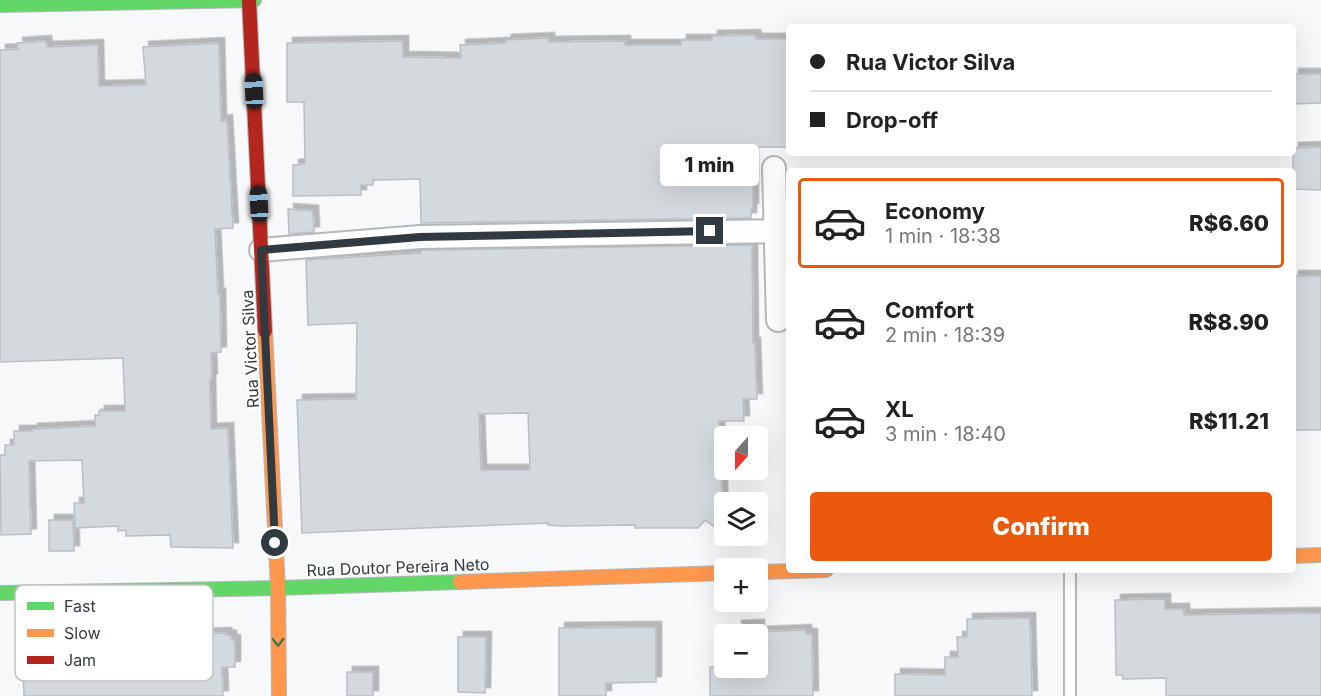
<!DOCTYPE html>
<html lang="en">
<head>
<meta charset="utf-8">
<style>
  :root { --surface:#fff; --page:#f2f2f2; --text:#222; --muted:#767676; --line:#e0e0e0; --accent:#ea580c }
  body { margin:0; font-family:Inter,sans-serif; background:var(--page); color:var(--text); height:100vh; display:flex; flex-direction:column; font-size:22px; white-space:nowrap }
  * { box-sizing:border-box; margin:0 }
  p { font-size:20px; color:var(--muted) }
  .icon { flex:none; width:33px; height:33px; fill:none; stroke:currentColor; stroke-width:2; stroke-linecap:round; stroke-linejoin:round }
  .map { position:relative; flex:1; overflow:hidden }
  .panel { position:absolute; left:786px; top:168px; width:510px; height:405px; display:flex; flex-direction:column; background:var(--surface); border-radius:6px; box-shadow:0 6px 24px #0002 }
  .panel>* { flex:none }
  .hud { position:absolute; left:786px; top:24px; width:510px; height:132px; border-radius:6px; box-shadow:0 6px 24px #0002; display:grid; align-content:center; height:132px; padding:0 24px; background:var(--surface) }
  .needle { width:39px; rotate:201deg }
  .controls { position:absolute; left:714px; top:426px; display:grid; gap:12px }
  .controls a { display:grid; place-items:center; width:54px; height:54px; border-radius:6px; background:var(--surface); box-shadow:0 6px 24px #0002; font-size:30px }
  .end { position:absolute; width:27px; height:27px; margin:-14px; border:8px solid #313a41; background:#fff; box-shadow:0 0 0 3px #fff }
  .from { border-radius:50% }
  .bubble { position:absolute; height:42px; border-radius:6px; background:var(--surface); box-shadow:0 6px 24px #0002; font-size:20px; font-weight:800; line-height:42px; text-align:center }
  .car { position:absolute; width:18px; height:36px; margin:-18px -9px; border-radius:8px; box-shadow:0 0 4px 2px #0007; background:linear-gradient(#222 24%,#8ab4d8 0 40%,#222 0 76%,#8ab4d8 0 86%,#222 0) }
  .hud b { display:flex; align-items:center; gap:21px; height:57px; font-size:22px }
  .hud b+b { border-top:2px solid var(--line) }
  .hud i { width:15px; height:15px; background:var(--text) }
  ul { padding:10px 0 0; list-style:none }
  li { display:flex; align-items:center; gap:18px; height:90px; margin:0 12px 9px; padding:0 12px; border:3px solid transparent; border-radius:6px }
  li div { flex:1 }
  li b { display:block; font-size:22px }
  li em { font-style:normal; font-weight:800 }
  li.selected { border-color:var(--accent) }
  li>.icon { width:54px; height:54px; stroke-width:1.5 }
  .action { display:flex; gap:12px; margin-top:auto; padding:12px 24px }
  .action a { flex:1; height:69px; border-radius:6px; background:var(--accent); color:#fff; font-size:24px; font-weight:800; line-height:69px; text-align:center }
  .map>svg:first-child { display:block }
  .building { fill:#d4d9dd; stroke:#bbbfc4; stroke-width:1.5; fill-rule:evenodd; filter:url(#shadow) }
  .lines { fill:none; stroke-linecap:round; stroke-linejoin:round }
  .lane-casing { stroke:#b3b8bb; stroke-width:14 }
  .street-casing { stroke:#b3b8bb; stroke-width:26 }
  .fast-casing { stroke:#b3b8bb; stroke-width:16 }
  .slow-casing { stroke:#b3b8bb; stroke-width:16 }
  .jam-casing { stroke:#b3b8bb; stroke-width:16 }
  .lane { stroke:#fefefe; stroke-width:10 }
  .street { stroke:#fefefe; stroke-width:22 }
  .fast { stroke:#63d668; stroke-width:14 }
  .slow { stroke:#ff974d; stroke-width:14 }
  .jam { stroke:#b3261e; stroke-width:14 }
  .oneway { stroke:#457851 }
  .route { stroke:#313a41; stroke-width:8 }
  .labels { text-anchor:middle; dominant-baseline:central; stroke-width:4.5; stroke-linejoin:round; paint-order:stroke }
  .street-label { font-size:16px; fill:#313a41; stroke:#fff }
  .key { fill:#fff; stroke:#c1c4c6; stroke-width:1.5 }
  .key-label { font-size:16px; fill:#313a41 }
</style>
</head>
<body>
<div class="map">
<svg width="1321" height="696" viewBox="0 0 1321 696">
  <defs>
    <filter id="shadow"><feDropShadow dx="5.5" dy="-5.5" stdDeviation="0" flood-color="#0004"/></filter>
  </defs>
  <rect width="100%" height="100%" fill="#f6f8fa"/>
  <path class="building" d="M755 35 756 39H789V147H753V209H751V218L421 223 420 179 373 180V185H361V195L293 196V165L305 164 304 102H287V43L403 41V57L461 58 460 45 505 43 506 40 549 38V42L625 41V45H681V40H712V36Z
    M46 41 47 47 98 45 99 86 146 85 143 47 219 43 221 121 227 120 233 228 215 229 218 294H220L221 352 211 353 212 379H210L211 429 228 428 233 548 171 547 170 535 126 536V530L118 531V526L75 528 74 503H84L82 460 29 461 31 534 1 535 0 455H5V445H14V431H32V429L95 426V415H99V411H125L123 358 0 362V50L18 49 17 43Z
    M1293 74H1321V103L1293 104Z
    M1321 147V190L1293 189V148Z
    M288 209 313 211 314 232 289 234Z
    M752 245 753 343H755L757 399H743L744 421H719L724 534 705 520 698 528H635V525L561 526 548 525V523L302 533 297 400 356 399 357 323 308 325 306 260 421 253V250ZM528 413 530 470H481L479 414Z
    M1293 276H1321V430H1293Z
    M49 520H73L74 551H49Z
    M1165 599V609H1184V615L1321 613V696H1166V678L1123 679 1122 675H1116L1115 600Z
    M1030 618 1032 696H895V674L945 675V657H958L957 637H967V619Z
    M759 625V632L806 630V634H812L813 696H710V667L758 668V634H737L736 626Z
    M656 627V682L606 683V696H559V628Z
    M226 633V635L231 636V640H235V667H222L223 696H24L23 670 43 669V654H97V650L130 648V636Z
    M458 637H486L485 693 458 692Z
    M347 672H373V696H347Z"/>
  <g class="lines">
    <defs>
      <path id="lane" d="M1070 570V696"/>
      <path id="street" d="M774 168 778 320
        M261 250 420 237 775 231"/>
      <path id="fast" d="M0 5 254 0
        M0 593 278 588 460 582"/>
      <path id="slow" d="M265 331 278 588 279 696
        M1293 556 1321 555
        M758 572 826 570
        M460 582 724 573"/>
      <path id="jam" d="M249 0 265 331"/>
    </defs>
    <use href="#lane" class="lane-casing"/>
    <use href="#street" class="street-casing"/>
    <use href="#fast" class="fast-casing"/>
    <use href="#slow" class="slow-casing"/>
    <use href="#jam" class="jam-casing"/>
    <use href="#lane" class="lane"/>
    <use href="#street" class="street"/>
    <use href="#fast" class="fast"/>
    <use href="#slow" class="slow"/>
    <use href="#jam" class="jam"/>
  </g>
  <defs><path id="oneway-chevron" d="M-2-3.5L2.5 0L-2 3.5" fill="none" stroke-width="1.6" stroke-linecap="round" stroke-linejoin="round" transform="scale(1.5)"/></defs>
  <use class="oneway" href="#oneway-chevron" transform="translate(278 642) rotate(89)"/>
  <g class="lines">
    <path class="route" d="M275 543 261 250 420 237 710 231"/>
  </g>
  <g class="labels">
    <g class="street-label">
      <text transform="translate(250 349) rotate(-93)">Rua Victor Silva</text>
      <text transform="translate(398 567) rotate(-2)">Rua Doutor Pereira Neto</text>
    </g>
  </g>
  <rect x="15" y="585" width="198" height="96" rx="9" class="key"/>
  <rect x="27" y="602" width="27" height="8" fill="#63d668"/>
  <rect x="27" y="629" width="27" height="8" fill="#ff974d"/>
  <rect x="27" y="656" width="27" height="8" fill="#b3261e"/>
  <g class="key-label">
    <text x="64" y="612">Fast</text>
    <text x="64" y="639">Slow</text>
    <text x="64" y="666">Jam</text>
  </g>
</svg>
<div class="controls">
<a><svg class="needle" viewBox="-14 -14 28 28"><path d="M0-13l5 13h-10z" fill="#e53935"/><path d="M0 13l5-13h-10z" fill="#767676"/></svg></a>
<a><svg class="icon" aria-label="layers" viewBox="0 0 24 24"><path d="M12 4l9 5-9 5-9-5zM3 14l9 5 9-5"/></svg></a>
<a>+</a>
<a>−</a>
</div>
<i class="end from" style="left:275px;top:543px"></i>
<i class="end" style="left:710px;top:231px"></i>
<div class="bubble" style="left:660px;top:144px;width:99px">1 min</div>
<i class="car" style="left:254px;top:91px;rotate:357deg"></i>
<i class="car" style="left:259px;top:204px;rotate:357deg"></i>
<div class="hud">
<b><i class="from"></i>Rua Victor Silva</b>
<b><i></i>Drop-off</b>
</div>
<section class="panel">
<ul>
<li class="selected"><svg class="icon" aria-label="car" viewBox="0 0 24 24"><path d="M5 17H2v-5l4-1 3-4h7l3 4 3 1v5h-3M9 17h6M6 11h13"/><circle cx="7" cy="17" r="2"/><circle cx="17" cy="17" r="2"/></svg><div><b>Economy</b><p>1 min · 18:38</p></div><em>R$6.60</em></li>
<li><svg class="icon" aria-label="car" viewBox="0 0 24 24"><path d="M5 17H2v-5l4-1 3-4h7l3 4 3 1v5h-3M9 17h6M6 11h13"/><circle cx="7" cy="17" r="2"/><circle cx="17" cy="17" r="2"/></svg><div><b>Comfort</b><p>2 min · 18:39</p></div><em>R$8.90</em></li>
<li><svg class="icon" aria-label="car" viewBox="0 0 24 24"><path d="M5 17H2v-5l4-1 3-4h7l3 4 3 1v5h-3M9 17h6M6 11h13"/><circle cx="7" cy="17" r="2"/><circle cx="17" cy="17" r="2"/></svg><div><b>XL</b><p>3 min · 18:40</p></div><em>R$11.21</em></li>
</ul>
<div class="action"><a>Confirm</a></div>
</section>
</div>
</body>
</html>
